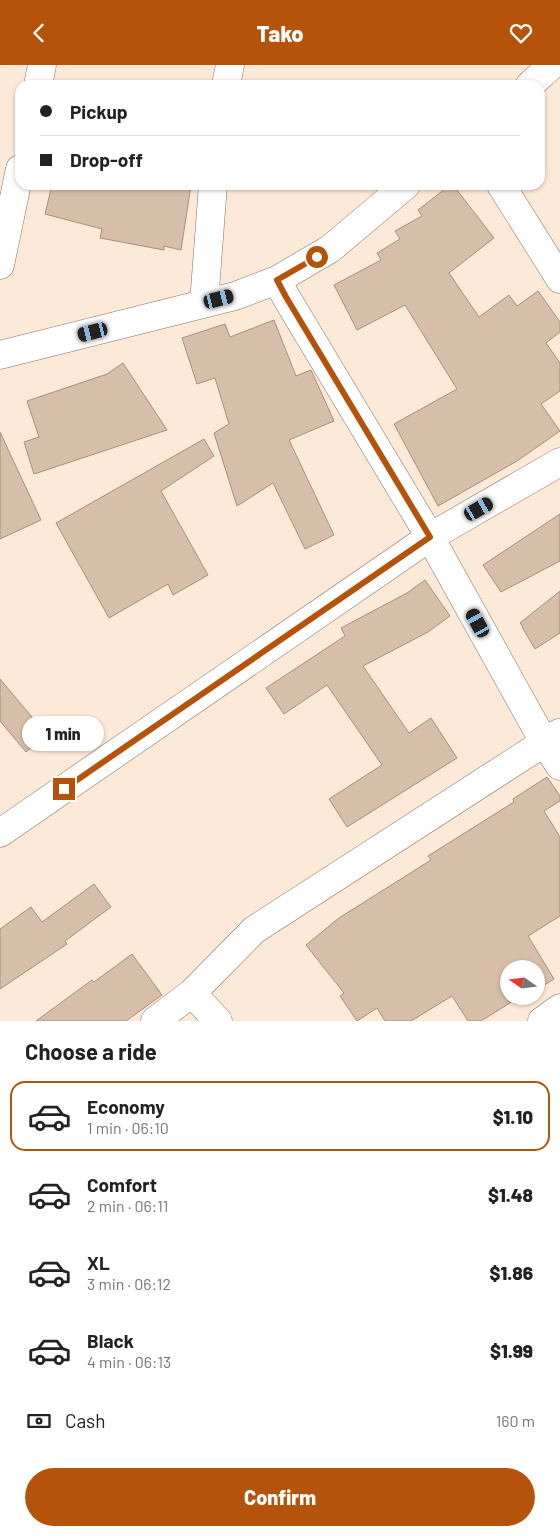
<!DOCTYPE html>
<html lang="en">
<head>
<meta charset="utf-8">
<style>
  :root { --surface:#fff; --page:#f6f6f6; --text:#222; --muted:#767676; --line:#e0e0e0; --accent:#b45309 }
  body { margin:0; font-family:Barlow,sans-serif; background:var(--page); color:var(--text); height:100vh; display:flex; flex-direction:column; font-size:19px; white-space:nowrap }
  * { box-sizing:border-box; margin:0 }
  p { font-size:16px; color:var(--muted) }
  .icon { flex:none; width:28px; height:28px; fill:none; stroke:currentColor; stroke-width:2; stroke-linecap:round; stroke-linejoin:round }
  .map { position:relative; height:956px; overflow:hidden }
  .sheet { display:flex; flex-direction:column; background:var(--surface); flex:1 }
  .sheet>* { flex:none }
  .top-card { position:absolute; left:15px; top:15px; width:530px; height:110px; border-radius:15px; box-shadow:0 1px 4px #0004; display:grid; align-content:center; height:110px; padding:0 25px; background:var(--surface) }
  .needle { width:32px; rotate:284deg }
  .buttons { position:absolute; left:500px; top:895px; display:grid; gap:10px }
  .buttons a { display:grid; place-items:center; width:45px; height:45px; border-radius:50%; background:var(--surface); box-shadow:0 1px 4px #0004; font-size:25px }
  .end { position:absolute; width:22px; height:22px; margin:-11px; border:6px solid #b45309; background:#fff; box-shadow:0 0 0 2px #fff }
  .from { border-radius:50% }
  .bubble { position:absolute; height:35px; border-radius:18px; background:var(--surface); box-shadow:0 1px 4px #0004; font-size:16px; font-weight:800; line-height:35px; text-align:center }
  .car { position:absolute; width:15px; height:30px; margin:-15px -8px; border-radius:6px; box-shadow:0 0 4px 1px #0007; background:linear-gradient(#222 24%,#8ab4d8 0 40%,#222 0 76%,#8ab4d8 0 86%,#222 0) }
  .top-card b { display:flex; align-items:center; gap:18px; height:48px; font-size:19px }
  .top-card b+b { border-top:1px solid var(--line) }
  .top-card i { width:12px; height:12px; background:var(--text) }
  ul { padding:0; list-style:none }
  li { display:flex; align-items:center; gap:15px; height:70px; margin:0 10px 8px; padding:0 15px; border:2px solid transparent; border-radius:15px }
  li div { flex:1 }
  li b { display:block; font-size:19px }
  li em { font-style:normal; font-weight:800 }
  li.on { border-color:var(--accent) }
  li>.icon { width:45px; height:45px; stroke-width:1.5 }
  h2 { padding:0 25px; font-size:22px; line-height:60px }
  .pay { display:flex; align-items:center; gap:12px; height:55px; padding:0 25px; font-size:19px }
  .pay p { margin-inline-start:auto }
  .button { display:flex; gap:10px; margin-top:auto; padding:10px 25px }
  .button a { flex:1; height:58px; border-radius:30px; background:var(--accent); color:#fff; font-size:20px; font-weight:800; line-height:58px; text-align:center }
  header { display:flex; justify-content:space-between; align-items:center; height:65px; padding:0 25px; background:var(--accent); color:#fff; font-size:22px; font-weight:800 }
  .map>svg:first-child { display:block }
  .building { fill:#d7bea9; stroke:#a68f7b }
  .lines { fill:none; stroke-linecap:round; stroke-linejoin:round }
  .minor-casing { stroke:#86705c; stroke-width:29 }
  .minor { stroke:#fff; stroke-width:28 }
  .route { stroke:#b45309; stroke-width:6 }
</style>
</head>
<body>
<header><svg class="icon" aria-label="back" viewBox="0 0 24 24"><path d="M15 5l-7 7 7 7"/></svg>Tako<svg class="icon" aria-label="heart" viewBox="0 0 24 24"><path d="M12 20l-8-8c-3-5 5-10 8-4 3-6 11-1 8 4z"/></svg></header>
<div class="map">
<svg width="560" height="956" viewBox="0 0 560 956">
  <rect width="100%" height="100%" fill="#fde9d8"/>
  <path class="building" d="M52 120H191L181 185 164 181V185L100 173 102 164 45 149Z
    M450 120H453L494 173 449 208 479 252 509 230 517 241 538 226 560 257V267L546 278 560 298V326L541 339 560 366 517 396 438 441 394 359 457 324 405 240 357 265 334 220 381 195 377 188 400 174 395 166 422 151 418 145Z
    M274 255 296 311 311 305 334 356 289 375 334 470 305 484 273 418 237 441 214 368 229 359 215 313 197 319 182 273 225 259 230 272Z
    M123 298 167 365 34 409 24 377 39 372 27 336 107 309Z
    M0 367 41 455 0 474Z
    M204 374 214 391 161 426 208 510 173 530 168 519 109 553 56 458Z
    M560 449V496L501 527 483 500Z
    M425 515 450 551 428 567 363 601 409 668 431 653 457 693 347 762 329 734 382 700 327 620 284 649 266 623 345 571 341 563 407 528Z
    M560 526V568L535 584 522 562H523L520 558Z
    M0 614 47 670 26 687 0 656Z
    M547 712 560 731V736L544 746 560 772V851L528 871 554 914 536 925V904H509V931H527L515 939 513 936 481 956H468L452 931 411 956H385L377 943 357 956 340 931 344 928 306 880 339 853 431 795 428 791 514 737 513 734Z
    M94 819 111 842 65 876 67 879 0 924V864L31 842 42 857Z
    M132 889 162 930 126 956H36L92 915 94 917Z"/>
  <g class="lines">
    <defs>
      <path id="minor" d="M38 20 42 0
        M226 20 230 0
        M530 20 552 0
        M501 120 560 214
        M0 200 20 104
        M277 215 286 232 430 472 544 677 560 701
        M204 238 213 120
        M0 290 235 231 277 215 330 184 406 120
        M0 768 430 472 560 397
        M192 928 218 956
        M155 956 192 928 254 865 559 668
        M542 956 560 943"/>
    </defs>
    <use href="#minor" class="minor-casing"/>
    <use href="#minor" class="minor"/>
  </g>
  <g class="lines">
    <path class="route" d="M64 724 430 472 286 232 277 215 317 192"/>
  </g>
</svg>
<div class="buttons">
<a><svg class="needle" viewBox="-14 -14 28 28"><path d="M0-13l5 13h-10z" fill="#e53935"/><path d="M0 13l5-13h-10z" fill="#767676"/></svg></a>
</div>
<i class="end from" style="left:317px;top:192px"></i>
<i class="end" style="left:64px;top:724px"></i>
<div class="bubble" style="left:22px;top:651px;width:82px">1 min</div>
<i class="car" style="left:219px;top:234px;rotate:76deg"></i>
<i class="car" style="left:93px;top:267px;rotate:256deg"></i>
<i class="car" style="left:479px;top:444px;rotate:60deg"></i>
<i class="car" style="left:478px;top:558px;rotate:331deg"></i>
<div class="top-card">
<b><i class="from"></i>Pickup</b>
<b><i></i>Drop-off</b>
</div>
</div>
<section class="sheet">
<h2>Choose a ride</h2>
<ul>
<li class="on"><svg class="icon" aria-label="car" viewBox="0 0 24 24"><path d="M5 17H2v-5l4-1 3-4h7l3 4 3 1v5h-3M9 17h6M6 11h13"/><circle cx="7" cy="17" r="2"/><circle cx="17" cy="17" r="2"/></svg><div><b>Economy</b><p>1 min · 06:10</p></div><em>$1.10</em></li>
<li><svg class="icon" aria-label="car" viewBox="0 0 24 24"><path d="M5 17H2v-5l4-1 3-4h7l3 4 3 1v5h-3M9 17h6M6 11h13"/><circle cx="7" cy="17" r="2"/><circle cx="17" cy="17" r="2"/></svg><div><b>Comfort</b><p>2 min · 06:11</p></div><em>$1.48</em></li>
<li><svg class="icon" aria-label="car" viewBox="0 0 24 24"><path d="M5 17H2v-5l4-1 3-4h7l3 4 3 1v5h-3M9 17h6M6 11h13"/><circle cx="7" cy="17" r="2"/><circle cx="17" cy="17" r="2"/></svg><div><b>XL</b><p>3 min · 06:12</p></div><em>$1.86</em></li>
<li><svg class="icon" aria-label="car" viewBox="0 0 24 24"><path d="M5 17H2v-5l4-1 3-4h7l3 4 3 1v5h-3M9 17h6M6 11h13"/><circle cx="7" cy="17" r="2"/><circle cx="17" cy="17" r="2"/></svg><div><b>Black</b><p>4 min · 06:13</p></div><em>$1.99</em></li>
</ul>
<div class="pay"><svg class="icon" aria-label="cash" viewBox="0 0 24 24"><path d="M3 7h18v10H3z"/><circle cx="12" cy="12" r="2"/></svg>Cash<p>160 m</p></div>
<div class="button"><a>Confirm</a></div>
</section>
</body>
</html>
